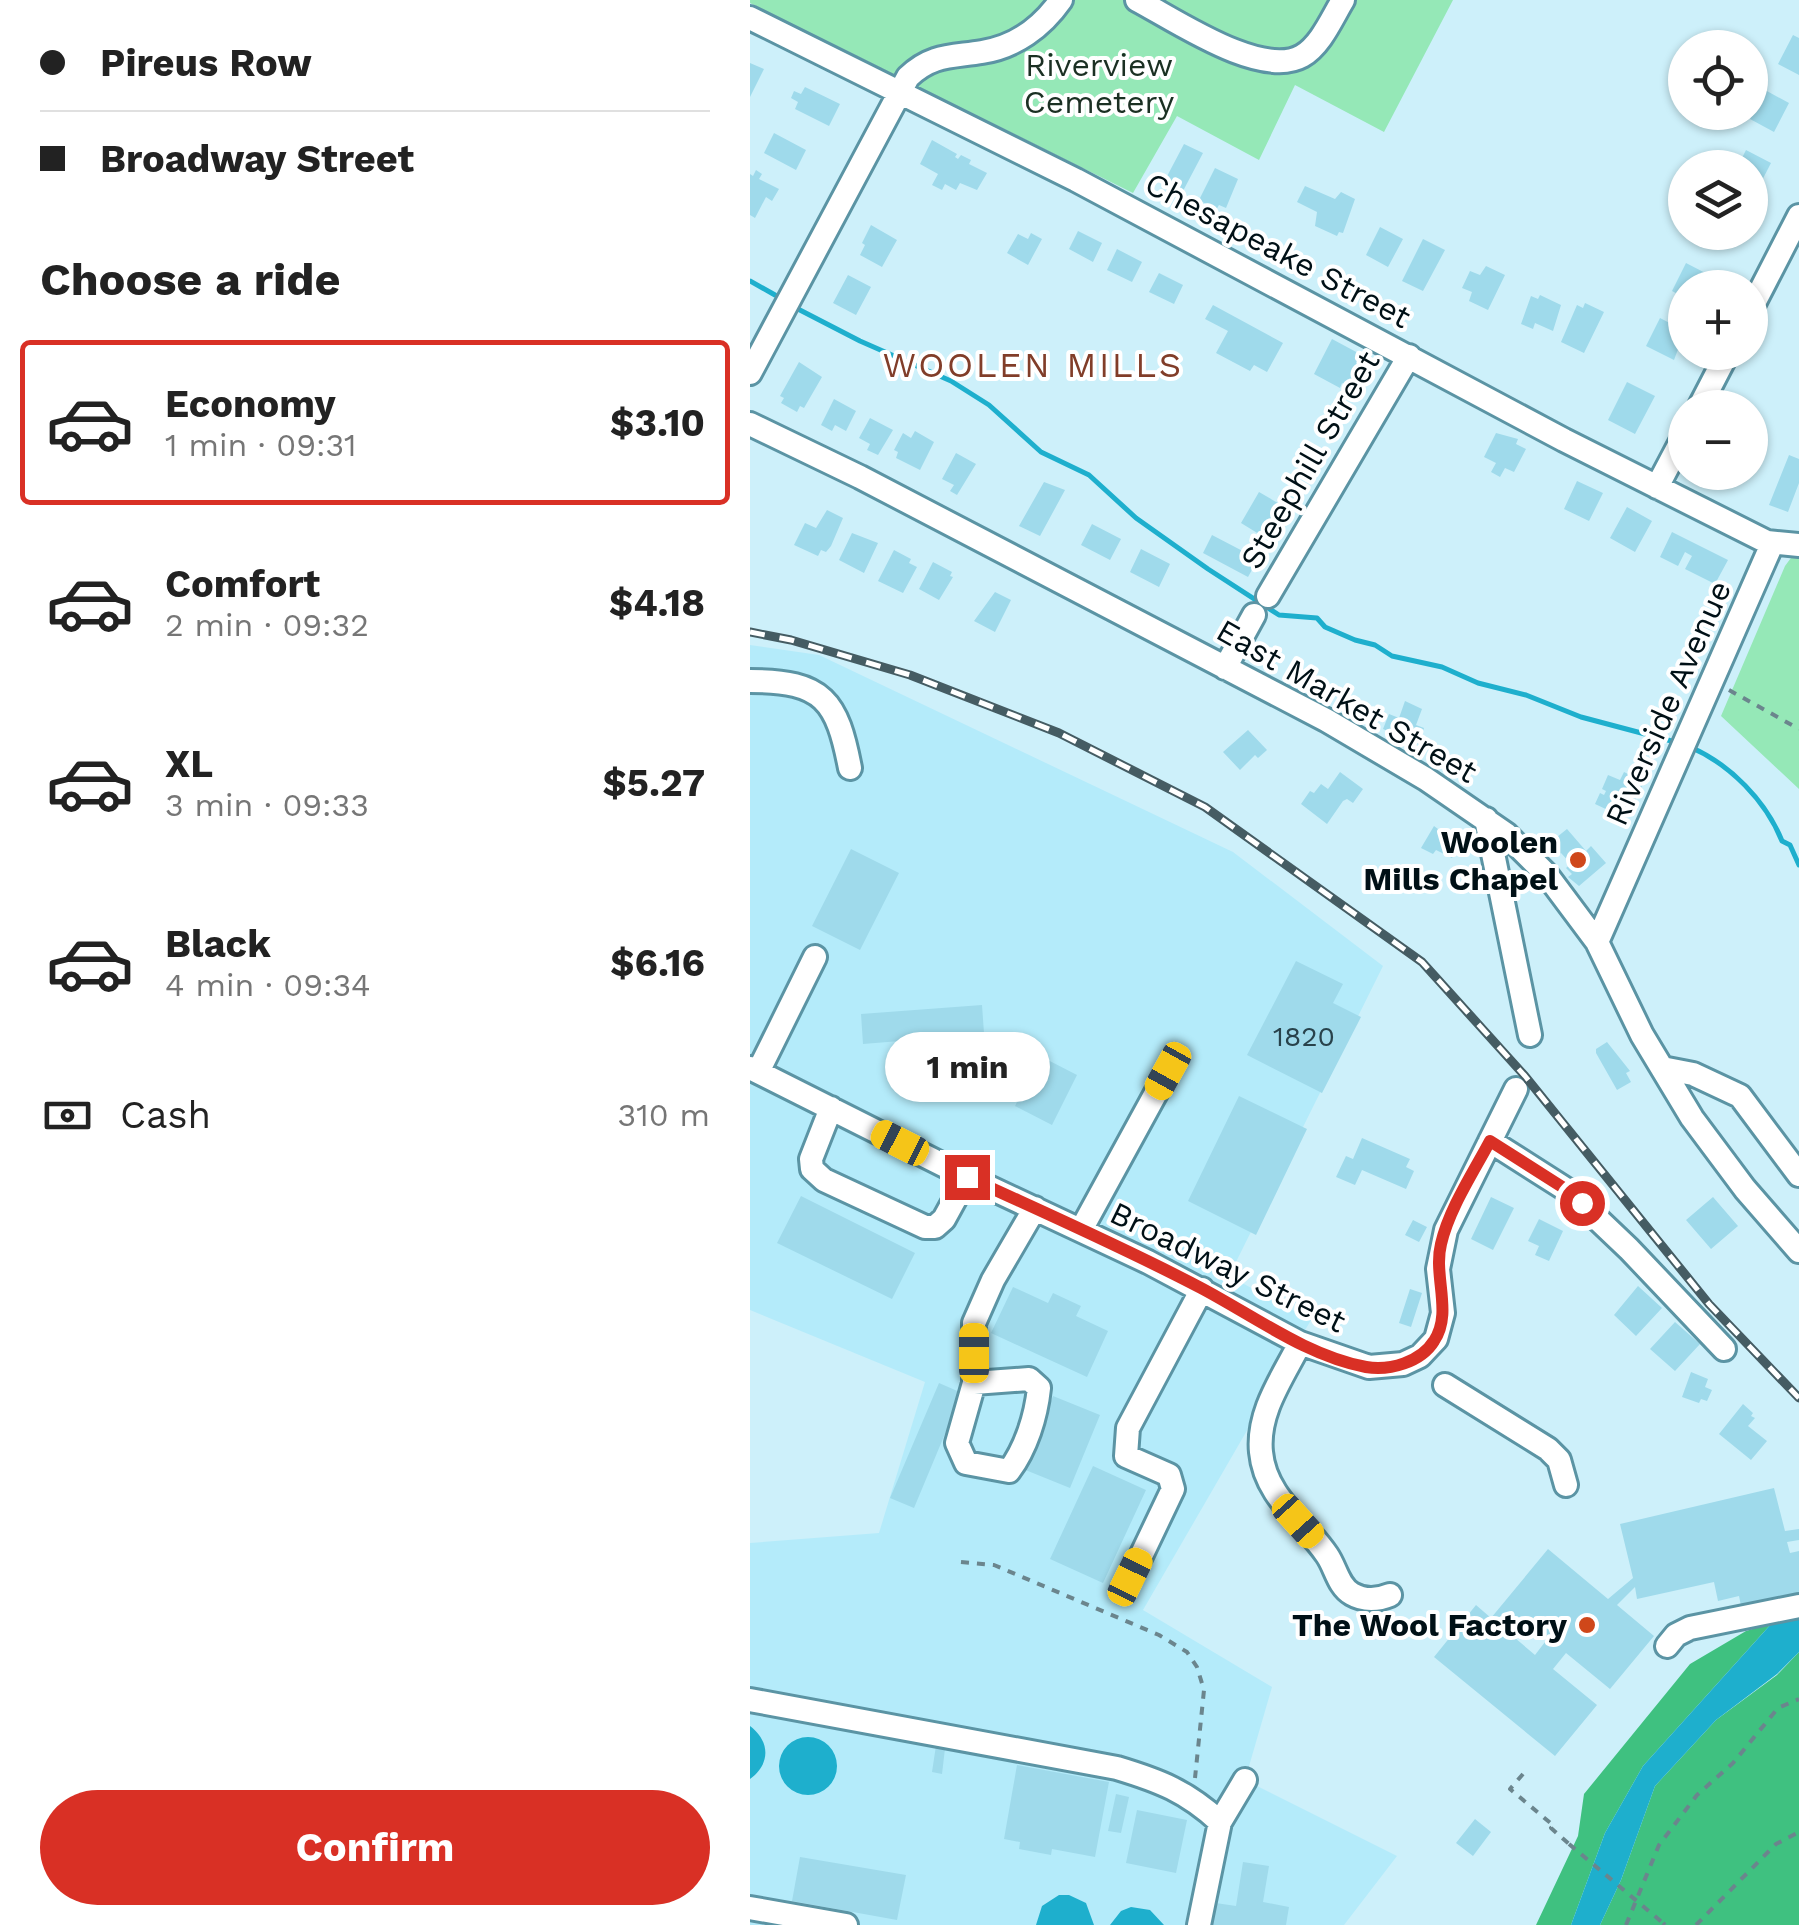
<!DOCTYPE html>
<html lang="en">
<head>
<meta charset="utf-8">
<style>
  :root { --surface:#fff; --page:#f2f2f2; --text:#222; --muted:#767676; --line:#e0e0e0; --accent:#d93025 }
  body { margin:0; font-family:"Work Sans",sans-serif; background:var(--page); color:var(--text); height:100vh; display:flex; flex-direction:column; font-size:38px; white-space:nowrap }
  * { box-sizing:border-box; margin:0 }
  p { font-size:32px; color:var(--muted) }
  .icon { flex:none; width:55px; height:55px; fill:none; stroke:currentColor; stroke-width:2; stroke-linecap:round; stroke-linejoin:round }
  .map { position:relative; flex:1; overflow:hidden }
  .side { display:flex; flex-direction:column; background:var(--surface); width:750px }
  .side>* { flex:none }
  .banner { display:grid; align-content:center; height:220px; padding:0 40px; background:var(--surface) }
  .buttons { position:absolute; left:918px; top:30px; display:grid; gap:20px }
  .buttons a { display:grid; place-items:center; width:100px; height:100px; border-radius:50%; background:var(--surface); box-shadow:0 2px 8px #0004; font-size:50px }
  .end { position:absolute; width:45px; height:45px; margin:-22px; border:12px solid #d93025; background:#fff; box-shadow:0 0 0 5px #fff }
  .from { border-radius:50% }
  .bubble { position:absolute; height:70px; border-radius:35px; background:var(--surface); box-shadow:0 2px 8px #0004; font-size:32px; font-weight:700; line-height:70px; text-align:center }
  .car { position:absolute; width:30px; height:60px; margin:-30px -15px; border-radius:12px; box-shadow:0 0 8px 2px #0007; background:linear-gradient(#f5c518 24%,#345 0 40%,#f5c518 0 76%,#345 0 86%,#f5c518 0) }
  .banner b { display:flex; align-items:center; gap:35px; height:95px; font-size:38px }
  .banner b+b { border-top:2px solid var(--line) }
  .banner i { width:25px; height:25px; background:var(--text) }
  ul { padding:0; list-style:none }
  li { display:flex; align-items:center; gap:30px; height:165px; margin:0 20px 15px; padding:0 20px; border:5px solid transparent; border-radius:10px }
  li div { flex:1 }
  li b { display:block; font-size:38px }
  li em { font-style:normal; font-weight:700 }
  li.active { border-color:var(--accent) }
  li>.icon { width:90px; height:90px; stroke-width:1.5 }
  h2 { padding:0 40px; font-size:45px; line-height:120px }
  .pay { display:flex; align-items:center; gap:25px; height:110px; padding:0 40px; font-size:38px }
  .pay p { margin-inline-start:auto }
  .action { display:flex; gap:20px; margin-top:auto; padding:20px 40px }
  .action a { flex:1; height:115px; border-radius:60px; background:var(--accent); color:#fff; font-size:40px; font-weight:700; line-height:115px; text-align:center }
  main { display:flex; flex:1; min-height:0 }
  .map>svg:first-child { display:block }
  .built { fill:#b4ebfa }
  .green { fill:#95e8b7 }
  .forest { fill:#3fc180 }
  .water { fill:#1eafcd }
  .lines { fill:none; stroke-linecap:round; stroke-linejoin:round }
  .stream { stroke:#1eafcd; stroke-width:5 }
  .building { fill:#9fdaeb; fill-rule:evenodd }
  .minor-casing { stroke:#5b94a4; stroke-width:28 }
  .path { stroke:#6b858d; stroke-width:4; stroke-dasharray:8 8; stroke-linecap:butt }
  .minor { stroke:#fff; stroke-width:22 }
  .rail-casing { stroke:#455c63; stroke-width:9 }
  .rail { stroke:#fff; stroke-width:5; stroke-dasharray:15; stroke-linecap:butt }
  .path-bridge { stroke:#6b858d; stroke-width:4; stroke-dasharray:8 8; stroke-linecap:butt }
  .route { stroke:#d93025; stroke-width:12 }
  .poi-dot { fill:#cf471a; stroke:#fff; stroke-width:4 }
  .labels { text-anchor:middle; dominant-baseline:central; stroke-width:8; stroke-linejoin:round; paint-order:stroke }
  .number-label { font-size:28px; fill:#28424b }
  .park-label { font-size:32px; fill:#1b3023; stroke:#fff }
  .street-label { font-size:32px; fill:#001016; stroke:#fff }
  .poi-label { font-size:32px; font-weight:bold; fill:#001016; stroke:#fff; text-anchor:end }
  .neighbourhood-label { font-size:35px; letter-spacing:2.5px; fill:#813d29; stroke:#fff }
</style>
</head>
<body>
<main>
<section class="side">
<div class="banner">
<b><i class="from"></i>Pireus Row</b>
<b><i></i>Broadway Street</b>
</div>
<h2>Choose a ride</h2>
<ul>
<li class="active"><svg class="icon" aria-label="car" viewBox="0 0 24 24"><path d="M5 17H2v-5l4-1 3-4h7l3 4 3 1v5h-3M9 17h6M6 11h13"/><circle cx="7" cy="17" r="2"/><circle cx="17" cy="17" r="2"/></svg><div><b>Economy</b><p>1 min · 09:31</p></div><em>$3.10</em></li>
<li><svg class="icon" aria-label="car" viewBox="0 0 24 24"><path d="M5 17H2v-5l4-1 3-4h7l3 4 3 1v5h-3M9 17h6M6 11h13"/><circle cx="7" cy="17" r="2"/><circle cx="17" cy="17" r="2"/></svg><div><b>Comfort</b><p>2 min · 09:32</p></div><em>$4.18</em></li>
<li><svg class="icon" aria-label="car" viewBox="0 0 24 24"><path d="M5 17H2v-5l4-1 3-4h7l3 4 3 1v5h-3M9 17h6M6 11h13"/><circle cx="7" cy="17" r="2"/><circle cx="17" cy="17" r="2"/></svg><div><b>XL</b><p>3 min · 09:33</p></div><em>$5.27</em></li>
<li><svg class="icon" aria-label="car" viewBox="0 0 24 24"><path d="M5 17H2v-5l4-1 3-4h7l3 4 3 1v5h-3M9 17h6M6 11h13"/><circle cx="7" cy="17" r="2"/><circle cx="17" cy="17" r="2"/></svg><div><b>Black</b><p>4 min · 09:34</p></div><em>$6.16</em></li>
</ul>
<div class="pay"><svg class="icon" aria-label="cash" viewBox="0 0 24 24"><path d="M3 7h18v10H3z"/><circle cx="12" cy="12" r="2"/></svg>Cash<p>310 m</p></div>
<div class="action"><a>Confirm</a></div>
</section>
<div class="map">
<svg width="1049" height="1925" viewBox="0 0 1049 1925">
  <rect width="100%" height="100%" fill="#cdf0fa"/>
  <path class="built" d="M0 645 69 655 483 852 633 966 479 1276 561 1320 393 1610 522 1687 495 1780 647 1856 594 1925H0V1543L129 1533 175 1382 0 1310Z"/>
  <path class="green" d="M0 0H703L634 132 545 85 509 160 427 116 383 193 0 3Z
    M1049 547V789L971 716 1035 566Z"/>
  <path class="forest" d="M1022 1623 893 1766 855 1833 821 1925H786L828 1836 834 1794 940 1664 996 1631Z
    M1049 1652V1925H850L871 1880 905 1786 966 1720 1027 1675Z"/>
  <path class="water" d="M1049 1616V1652L1027 1674 966 1720 905 1786 871 1880 850 1925H821L855 1833 893 1766 1022 1623Z
    M0 1726C20 1741 21 1764 0 1779Z
    M29 1766a29 29 0 1 1 58 0a29 29 0 1 1-58 0Z
    M309 1895H319L336 1903 344 1925H286L292 1906Z
    M381 1907 400 1910 414 1925H360L371 1911Z"/>
  <g class="lines">
    <path class="stream" d="M0 281 25 295
      M46 308 110 341 201 381 239 405 291 452 339 475 386 518 458 569 529 615 567 618 575 627 605 640 625 645 642 656 692 667 728 683 776 695 831 717 929 743
      M940 747C980 764 1016 801 1032 841L1040 845 1049 865"/>
  </g>
  <path class="building" d="M1043 35 1049 38V75L1028 64Z
    M0 63 14 69 0 97Z
    M55 87 90 104 79 126 45 109 48 102 41 98 44 91 51 94Z
    M1015 90 1039 103 1024 132 1000 119Z
    M24 133 56 150 46 170 14 153Z
    M182 140 207 154 205 157 208 159 211 155 221 160 219 164 237 173 227 190 210 183 206 190 195 184 192 190 182 185 188 174 170 164Z
    M434 144 453 153 433 191 414 182Z
    M996 150 1021 163 1006 192 1000 189V168H987Z
    M465 168 488 179 476 208 469 205 466 210 449 200Z
    M6 170 12 174 9 179 29 189 22 201 16 197 5 218 0 215V174L3 176Z
    M555 186 585 199 591 192 605 199 593 233 589 232 587 236 565 226 567 212 547 202Z
    M121 225 147 240 132 267 110 255 115 245 112 243Z
    M630 227 653 239 638 267 616 255Z
    M328 231 352 243 343 262 319 249Z
    M964 232H987L982 242Z
    M281 233 292 239 278 265 257 253 268 234 278 239Z
    M673 239 695 250 673 291 652 281Z
    M367 249 392 262 382 282 357 270Z
    M936 263 965 278 960 288H935V298L922 291Z
    M736 266 755 275 738 310 719 301 722 292 712 288 720 271 730 275Z
    M409 273 433 285 424 304 399 292Z
    M98 275 121 287 106 315 83 303Z
    M790 295 811 305 803 331 785 323 783 329 771 324 781 296 788 299Z
    M835 303 854 312 834 353 811 342 827 305 833 308Z
    M463 305 533 343 517 372 504 365 500 371 466 353 478 331 455 319Z
    M910 318 935 331 924 360 896 346Z
    M582 339 610 354 608 358 615 362 601 388 592 383 590 388 564 374Z
    M49 362 72 377 54 408 50 406 47 412 31 403 34 398 30 396Z
    M877 382 905 396 885 434 858 420Z
    M84 399 106 411 96 431 85 425 82 431 71 425Z
    M120 418 143 430 128 455 117 450 120 444 109 438Z
    M165 431 184 442 170 470 146 458 148 452 144 450 153 433 161 438Z
    M746 433 768 439 766 444 776 449 764 472 755 468 750 477 741 472 746 463 734 457Z
    M206 453 226 464 207 495 200 491 204 485 192 479Z
    M1039 455 1049 459V483L1038 512 1019 505Z
    M954 472H986L979 486Z
    M827 481 853 493 839 521 814 509Z
    M294 482 315 490 290 536 269 526Z
    M509 492 540 510 529 530 524 527 517 539 491 523Z
    M877 507 902 521 885 552 860 538Z
    M77 510 93 518 81 546 76 552 71 550 68 556 44 545 55 523 66 528Z
    M342 524 371 539 360 560 331 545Z
    M922 532 978 560 965 584 935 569 942 556 935 552 928 566 910 557Z
    M102 533 128 543 114 573 89 560Z
    M462 535 508 559 498 577 453 553Z
    M391 549 420 564 409 587 380 572Z
    M144 550 161 559 159 563 167 567 153 593 128 581Z
    M183 562 202 572 200 576 203 577 189 600 169 589Z
    M245 592 261 600 245 632 224 621Z
    M655 701 672 709 666 725 674 728 668 744 633 729 639 714 649 718Z
    M498 730 517 750 508 758 505 755 490 770 473 752Z
    M590 772 613 789 603 803 597 799 593 801 577 824 551 804 560 791 564 793 571 784 578 789Z
    M874 772 894 782 884 803 867 797 860 811 845 804 850 793 854 795 856 791 852 789 858 775 870 780Z
    M684 826 709 845 702 858 686 850 683 854 671 848Z
    M817 829 836 851 841 846 856 863 829 886 818 877 822 874 816 868 821 864 811 853 807 856 797 845Z
    M101 849 149 873 110 950 62 926Z
    M546 961 593 984 583 1003 611 1017 572 1093 497 1055Z
    M232 1005 234 1033 208 1035 207 1032H199V1037L113 1044 111 1014Z
    M857 1042 880 1071 876 1073 881 1082 867 1090 846 1053V1049Z
    M290 1056 327 1075 302 1125 265 1106Z
    M173 1067 199 1075 193 1092 168 1084Z
    M489 1096 557 1129 506 1235 438 1201Z
    M612 1138 660 1159 656 1167 664 1171 656 1189 612 1170 605 1185 586 1177 596 1156 603 1159Z
    M51 1196 165 1253 142 1299 27 1243Z
    M741 1197 764 1208 743 1250 721 1239Z
    M963 1197 988 1226 961 1249 936 1220Z
    M789 1219 813 1231 799 1261 785 1255 789 1246 778 1241Z
    M663 1220 677 1227 669 1242 655 1235Z
    M888 1286 912 1308 886 1336 864 1315Z
    M263 1287 298 1303 303 1293 331 1306 326 1316 358 1331 337 1377 241 1333Z
    M660 1289 672 1293 661 1327 649 1323Z
    M925 1322 950 1344 925 1371 900 1349Z
    M941 1372 958 1379 955 1387 962 1390 957 1401 951 1399 949 1403 932 1397Z
    M189 1383 212 1393 164 1508 140 1498Z
    M303 1396 350 1415 320 1488 273 1469Z
    M993 1404 1003 1413 1001 1416 1005 1418 998 1426 1017 1441 1001 1460 969 1434Z
    M343 1466 396 1490 353 1583 300 1559Z
    M1024 1488 1035 1531 1049 1529V1540L1037 1542 1040 1553 1049 1551V1599L992 1611 989 1596 968 1601 964 1582 887 1599 885 1587 867 1605 904 1636 860 1689 816 1653 803 1669 847 1705 805 1756 684 1657 726 1605 741 1618 798 1549 858 1599 883 1578 870 1524ZM771 1616 798 1638 785 1655 758 1632Z
    M187 1739 196 1740 192 1774 182 1772Z
    M267 1765 359 1782 345 1857 302 1849 301 1855 269 1849 270 1842 254 1839Z
    M366 1794 379 1797 371 1833 358 1831Z
    M387 1810 437 1820 426 1873 376 1863Z
    M725 1819 741 1832 723 1856 706 1843Z
    M50 1857 156 1875 147 1920 42 1901Z
    M493 1862 519 1866 513 1902 539 1907 536 1925H455L459 1902 486 1906Z"/>
  <g class="lines">
    <defs>
      <path id="minor" d="M387 0C425 20 511 79 552 56 571 45 582 18 593 0
        M0 18 326 180 814 440 1017 542 1049 545
        M1000 311 1049 216
        M0 373 158 77C182 54 202 57 232 52 265 47 292 27 311 0
        M949 408 978 352
        M0 424 110 477 576 720 676 779 756 834 797 875 847 942 892 1035 942 1118 995 1189 1049 1251
        M907 487 935 434
        M518 596 659 356
        M475 668 504 615
        M0 681C74 681 87 701 100 768
        M736 819 780 1035
        M847 942 1022 544
        M0 1068 217 1177 398 1262 550 1343 619 1367 653 1364 670 1356 686 1339 693 1313 688 1269 696 1230 766 1089
        M912 1068 943 1074 990 1096 1049 1175
        M8 1072 65 957
        M81 1108 61 1159 62 1169 74 1180 175 1227H185L194 1219 217 1177
        M740 1141 817 1190 879 1249 974 1349
        M331 1230 418 1071
        M550 1343C533 1377 507 1412 511 1452 515 1497 554 1521 577 1555 586 1568 588 1586 602 1594 614 1601 628 1600 640 1595
        M224 1383 279 1379 289 1388C286 1417 276 1448 259 1471L216 1463 207 1443 224 1383V1323L243 1280 285 1208
        M695 1385 798 1449 809 1460 816 1485
        M381 1577 423 1489 419 1475 376 1456 378 1428 452 1289
        M917 1646 926 1635 940 1628 1049 1606
        M0 1700 367 1768C410 1781 436 1791 470 1822L449 1925
        M470 1822 495 1780
        M0 1908 96 1925"/>
    </defs>
    <use href="#minor" class="minor-casing"/>
    <path class="path" d="M979 690 1049 729
      M211 1562 244 1565 409 1635 437 1652 447 1667 454 1690 445 1778
      M773 1774 760 1789 804 1826 801 1828 819 1844
      M913 1923 915 1925
      M876 1925 909 1845 947 1795 983 1763 1028 1708 1049 1699
      M946 1925 1026 1844 1049 1832"/>
    <use href="#minor" class="minor"/>
    <defs>
      <path id="rail" d="M0 632 41 640 160 675 309 733 455 807 672 962 775 1076 959 1304 1049 1398"/>
    </defs>
    <use href="#rail" class="rail-casing"/>
    <use href="#rail" class="rail"/>
    <path class="path-bridge" d="M819 1844 913 1923"/>
  </g>
  <g class="lines">
    <path class="route" d="M217 1177C295 1213 375 1248 451 1288 504 1316 557 1356 616 1367 640 1371 671 1362 684 1341 703 1313 683 1276 691 1244 699 1209 723 1173 740 1141L817 1190 832 1203"/>
  </g>
  <g class="poi-dot">
    <circle cx="828" cy="860" r="10"/>
    <circle cx="837" cy="1625" r="10"/>
  </g>
  <g class="labels">
    <g class="number-label">
      <text x="554" y="1036">1820</text>
    </g>
    <g class="park-label">
      <text x="349" y="65">Riverview<tspan x="349" dy="37">Cemetery</tspan></text>
    </g>
    <g class="street-label">
      <text transform="translate(528 250) rotate(28)">Chesapeake Street</text>
      <text transform="translate(560 460) rotate(-60)">Steephill Street</text>
      <text transform="translate(597 701) rotate(30)">East Market Street</text>
      <text transform="translate(918 703) rotate(-66)">Riverside Avenue</text>
      <text transform="translate(478 1267) rotate(26)">Broadway Street</text>
    </g>
    <g class="poi-label">
      <text x="808" y="842">Woolen<tspan x="808" dy="37">Mills Chapel</tspan></text>
      <text x="817" y="1625">The Wool Factory</text>
    </g>
    <g class="neighbourhood-label">
      <text x="283" y="365">WOOLEN MILLS</text>
    </g>
  </g>
</svg>
<div class="buttons">
<a><svg class="icon" aria-label="locate" viewBox="0 0 24 24"><circle cx="12" cy="12" r="6"/><path d="M12 2v4M12 18v4M2 12h4M18 12h4"/></svg></a>
<a><svg class="icon" aria-label="layers" viewBox="0 0 24 24"><path d="M12 4l9 5-9 5-9-5zM3 14l9 5 9-5"/></svg></a>
<a>+</a>
<a>−</a>
</div>
<i class="end from" style="left:832px;top:1203px"></i>
<i class="end" style="left:217px;top:1177px"></i>
<div class="bubble" style="left:135px;top:1032px;width:165px">1 min</div>
<i class="car" style="left:418px;top:1071px;rotate:209deg"></i>
<i class="car" style="left:150px;top:1143px;rotate:297deg"></i>
<i class="car" style="left:224px;top:1353px;rotate:0deg"></i>
<i class="car" style="left:548px;top:1521px;rotate:138deg"></i>
<i class="car" style="left:380px;top:1577px;rotate:26deg"></i>
</div>
</main>
</body>
</html>
